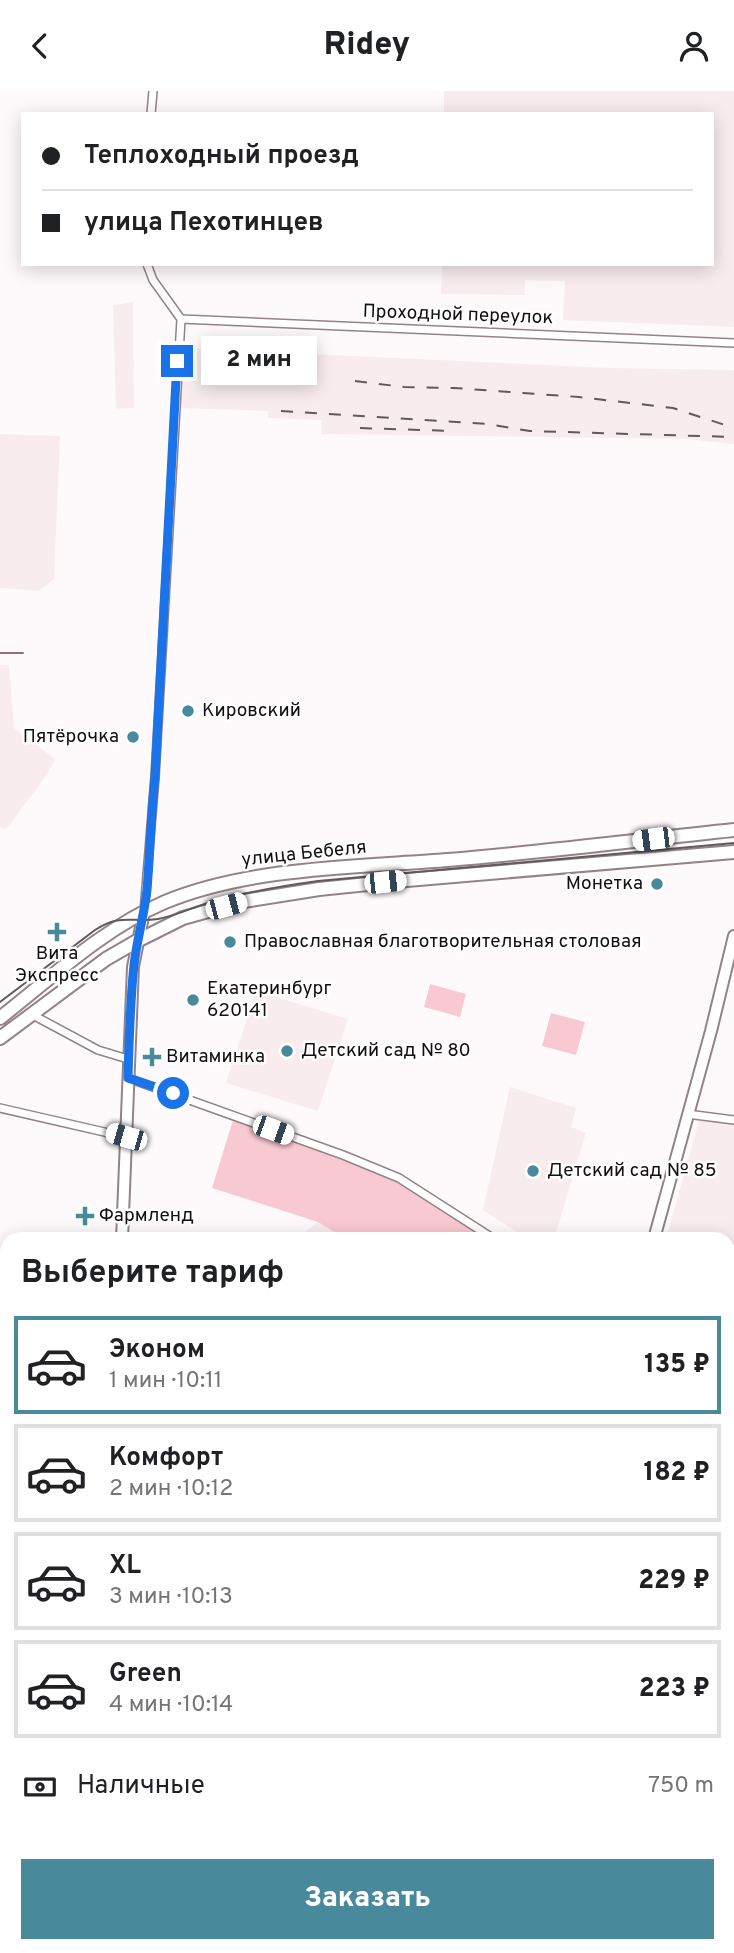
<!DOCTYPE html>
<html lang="ru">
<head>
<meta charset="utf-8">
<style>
  :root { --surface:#fff; --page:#f6f6f6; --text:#202124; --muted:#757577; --line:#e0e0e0; --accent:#488a9b }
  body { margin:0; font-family:Overpass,sans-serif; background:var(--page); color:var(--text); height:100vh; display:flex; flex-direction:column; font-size:26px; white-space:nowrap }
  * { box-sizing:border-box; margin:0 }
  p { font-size:23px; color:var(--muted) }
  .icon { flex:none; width:38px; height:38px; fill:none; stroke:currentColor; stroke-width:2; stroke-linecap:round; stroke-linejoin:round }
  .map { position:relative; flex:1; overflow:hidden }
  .panel { position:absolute; left:0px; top:1141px; width:735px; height:721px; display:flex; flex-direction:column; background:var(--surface); border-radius:21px 21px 0 0; box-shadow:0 4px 18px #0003 }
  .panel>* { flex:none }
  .top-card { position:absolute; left:21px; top:21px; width:693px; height:154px; border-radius:0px; box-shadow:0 4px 18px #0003; display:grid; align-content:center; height:154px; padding:0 21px; background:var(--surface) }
  .end { position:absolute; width:32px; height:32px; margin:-16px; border:9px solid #1a73e8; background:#fff; box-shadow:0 0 0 4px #fff }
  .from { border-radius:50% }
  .bubble { position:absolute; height:49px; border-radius:0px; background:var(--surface); box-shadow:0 4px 18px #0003; font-size:23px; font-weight:800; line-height:49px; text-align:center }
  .car { position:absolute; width:21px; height:42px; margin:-21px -10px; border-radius:9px; box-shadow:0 0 5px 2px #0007; background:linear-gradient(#fff 24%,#345 0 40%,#fff 0 76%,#345 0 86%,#fff 0) }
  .top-card b { display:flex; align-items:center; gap:24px; height:66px; font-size:26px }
  .top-card b+b { border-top:2px solid var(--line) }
  .top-card i { width:18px; height:18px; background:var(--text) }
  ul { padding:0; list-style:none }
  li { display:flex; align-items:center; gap:21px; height:98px; margin:0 14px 10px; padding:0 7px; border:4px solid var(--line); border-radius:0px }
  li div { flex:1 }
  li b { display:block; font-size:26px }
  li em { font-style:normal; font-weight:800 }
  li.active { border-color:var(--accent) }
  li>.icon { width:63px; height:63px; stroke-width:1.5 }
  h2 { padding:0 21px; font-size:32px; line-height:84px }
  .pay { display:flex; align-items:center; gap:18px; height:77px; padding:0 21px; font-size:26px }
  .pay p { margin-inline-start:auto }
  .primary-button { display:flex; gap:14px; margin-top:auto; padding:14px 21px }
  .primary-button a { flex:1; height:80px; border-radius:0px; background:var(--accent); color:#fff; font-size:28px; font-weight:800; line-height:80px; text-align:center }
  header { display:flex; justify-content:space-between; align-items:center; height:91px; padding:0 21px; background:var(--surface); font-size:32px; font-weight:800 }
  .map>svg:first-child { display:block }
  .built { fill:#f8ecee }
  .green { fill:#f8c9d2 }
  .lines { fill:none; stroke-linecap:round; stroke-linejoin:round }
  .stream { stroke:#9b6d76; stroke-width:2 }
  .street-casing { stroke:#948386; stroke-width:10 }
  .secondary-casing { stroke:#948386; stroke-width:14 }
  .primary-casing { stroke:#948386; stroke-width:16 }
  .street { stroke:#fff; stroke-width:7 }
  .secondary { stroke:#fff; stroke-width:10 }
  .primary { stroke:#fff; stroke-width:12 }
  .tram { stroke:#605a5b; stroke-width:2 }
  .rail { stroke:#605a5b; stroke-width:2; stroke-dasharray:12 12; stroke-linecap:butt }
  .route { stroke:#1a73e8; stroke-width:9 }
  .poi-dot { fill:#488a9b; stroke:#fff; stroke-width:2.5 }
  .labels { text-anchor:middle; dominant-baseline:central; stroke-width:5; stroke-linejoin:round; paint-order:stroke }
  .street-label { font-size:19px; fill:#140e0f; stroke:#fff }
  .poi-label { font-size:19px; fill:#140e0f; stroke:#fff; text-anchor:start }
</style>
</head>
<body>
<header><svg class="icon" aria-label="back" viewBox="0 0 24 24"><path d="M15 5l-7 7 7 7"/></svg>Ridey<svg class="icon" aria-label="person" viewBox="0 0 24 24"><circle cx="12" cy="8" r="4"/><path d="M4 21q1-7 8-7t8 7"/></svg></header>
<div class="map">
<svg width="734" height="1862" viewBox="0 0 734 1862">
  <rect width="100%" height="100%" fill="#fefafb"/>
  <path class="built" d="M444 0H734V236L563 229 565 190 525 189V204L441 203 442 173H712V23H444Z
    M133 211 134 317 116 318 113 214Z
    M181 257 609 277 734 279V353L686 348 321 343 322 329 268 327V320L179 317Z
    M0 343 60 345 54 488 39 500 0 497Z
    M0 574H9L14 637 55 668 47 684 6 738 0 737Z
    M256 900 348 928 318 1020 226 992Z
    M510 996 576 1017 571 1036 586 1042 554 1148H528L483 1119Z
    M699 1030 734 1032V1250L728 1270V1148H666Z
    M318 1131 345 1148H296Z
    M734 1382V1534L728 1520V1407Z
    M0 1493 7 1503V1592L0 1597Z
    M731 1629 734 1635V1751L728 1780V1631Z
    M549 1855 547 1862H443L436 1856Z
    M614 1855H722L716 1862H613Z"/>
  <path class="green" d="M430 893 466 903 460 926 424 916Z
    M551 922 585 931 576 964 542 955Z
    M233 1029 377 1081 419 1103 488 1148H345L318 1131 212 1097Z
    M7 1721V1855H150L153 1862H0V1724Z"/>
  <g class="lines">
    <path class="stream" d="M0 562H23"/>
    <defs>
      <path id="street" d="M151 23 153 0
        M181 228 734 252
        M144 821 155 686 181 228 153 189 147 173
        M31 923 98 959 128 968
        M128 987 343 1064 399 1087 494 1148
        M0 1017 126 1046
        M687 1023 734 1029
        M728 1357 734 1333
        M728 1368 734 1369
        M728 1602 734 1613"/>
      <path id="secondary" d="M122 1148 133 876 144 821
        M654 1148 711 940 734 845
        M0 1700 7 1697
        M166 1855 169 1862
        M376 1862 383 1855"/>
      <path id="primary" d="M0 927C52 886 104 837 165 811 249 776 358 776 448 769 544 761 639 749 734 739
        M0 947 106 868 137 850 183 827 244 810 319 798 407 789 734 761"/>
    </defs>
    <use href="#street" class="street-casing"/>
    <use href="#secondary" class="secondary-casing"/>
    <use href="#primary" class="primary-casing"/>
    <use href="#street" class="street"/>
    <use href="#secondary" class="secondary"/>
    <use href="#primary" class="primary"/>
    <path class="tram" d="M0 911 95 839C122 822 131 832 158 828 176 825 193 816 211 811 246 801 282 795 318 790L734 752"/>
    <path class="rail" d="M355 290 404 296 454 297 579 306 673 317 734 337
      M281 320 487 333 530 340 734 346
      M360 337 453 340
      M728 1300 734 1277
      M728 1585 734 1581
      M728 1741 734 1724
      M585 1862 587 1855"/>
  </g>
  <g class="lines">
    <path class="route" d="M173 1002 128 987C129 950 130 911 134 874 137 848 144 825 147 799 150 761 151 724 155 686L177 270"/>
  </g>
  <g class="poi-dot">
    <circle cx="188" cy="620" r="7"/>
    <circle cx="133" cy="646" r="7"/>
    <circle cx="657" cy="793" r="7"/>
    <path d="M53.5 830.5h7v7h7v7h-7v7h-7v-7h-7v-7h7z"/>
    <circle cx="230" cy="851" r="7"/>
    <circle cx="193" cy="909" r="7"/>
    <circle cx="287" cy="960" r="7"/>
    <path d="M148.5 955.5h7v7h7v7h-7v7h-7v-7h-7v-7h7z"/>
    <circle cx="533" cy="1080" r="7"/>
    <path d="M81.5 1114.5h7v7h7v7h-7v7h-7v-7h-7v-7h7z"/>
  </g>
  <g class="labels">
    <g class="street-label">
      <text transform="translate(458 224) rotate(2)">Проходной переулок</text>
      <text transform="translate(304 763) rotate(-6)">улица Бебеля</text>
    </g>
    <g class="poi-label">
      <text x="202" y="620">Кировский</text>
      <text x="119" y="646" text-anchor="end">Пятёрочка</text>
      <text x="643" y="793" text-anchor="end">Монетка</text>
      <text x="244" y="851">Православная благотворительная столовая</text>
      <text x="57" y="863" text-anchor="middle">Вита<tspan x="57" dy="22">Экспресс</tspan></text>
      <text x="207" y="898">Екатеринбург<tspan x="207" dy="22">620141</tspan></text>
      <text x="301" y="960">Детский сад № 80</text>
      <text x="166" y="966">Витаминка</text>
      <text x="547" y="1080">Детский сад № 85</text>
      <text x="99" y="1125">Фармленд</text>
    </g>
  </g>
</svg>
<i class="end from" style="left:173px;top:1002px"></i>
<i class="end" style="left:177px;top:270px"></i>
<div class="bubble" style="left:201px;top:245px;width:116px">2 мин</div>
<i class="car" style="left:653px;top:748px;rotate:263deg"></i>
<i class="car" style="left:385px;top:791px;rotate:84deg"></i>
<i class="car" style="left:226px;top:815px;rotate:75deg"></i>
<i class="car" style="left:273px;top:1039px;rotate:110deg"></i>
<i class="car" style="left:126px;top:1046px;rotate:286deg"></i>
<div class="top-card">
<b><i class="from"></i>Теплоходный проезд</b>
<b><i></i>улица Пехотинцев</b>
</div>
<section class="panel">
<h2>Выберите тариф</h2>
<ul>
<li class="active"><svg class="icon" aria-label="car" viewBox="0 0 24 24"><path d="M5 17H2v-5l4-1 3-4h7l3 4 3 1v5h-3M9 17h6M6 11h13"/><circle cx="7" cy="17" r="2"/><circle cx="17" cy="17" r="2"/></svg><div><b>Эконом</b><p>1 мин · 10:11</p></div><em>135 ₽</em></li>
<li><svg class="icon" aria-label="car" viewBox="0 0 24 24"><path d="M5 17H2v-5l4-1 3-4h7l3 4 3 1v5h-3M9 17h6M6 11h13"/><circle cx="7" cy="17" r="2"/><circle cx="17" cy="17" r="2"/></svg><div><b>Комфорт</b><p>2 мин · 10:12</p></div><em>182 ₽</em></li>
<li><svg class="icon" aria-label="car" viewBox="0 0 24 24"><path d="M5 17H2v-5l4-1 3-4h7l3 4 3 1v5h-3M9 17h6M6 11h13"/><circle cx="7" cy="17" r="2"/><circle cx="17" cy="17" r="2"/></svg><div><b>XL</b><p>3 мин · 10:13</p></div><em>229 ₽</em></li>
<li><svg class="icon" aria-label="car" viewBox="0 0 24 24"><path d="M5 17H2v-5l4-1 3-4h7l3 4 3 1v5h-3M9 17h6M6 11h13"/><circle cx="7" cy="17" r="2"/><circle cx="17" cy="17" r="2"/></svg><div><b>Green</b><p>4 мин · 10:14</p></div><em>223 ₽</em></li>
</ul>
<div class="pay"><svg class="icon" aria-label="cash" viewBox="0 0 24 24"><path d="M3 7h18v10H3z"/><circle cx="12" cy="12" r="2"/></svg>Наличные<p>750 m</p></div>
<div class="primary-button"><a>Заказать</a></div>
</section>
</div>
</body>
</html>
